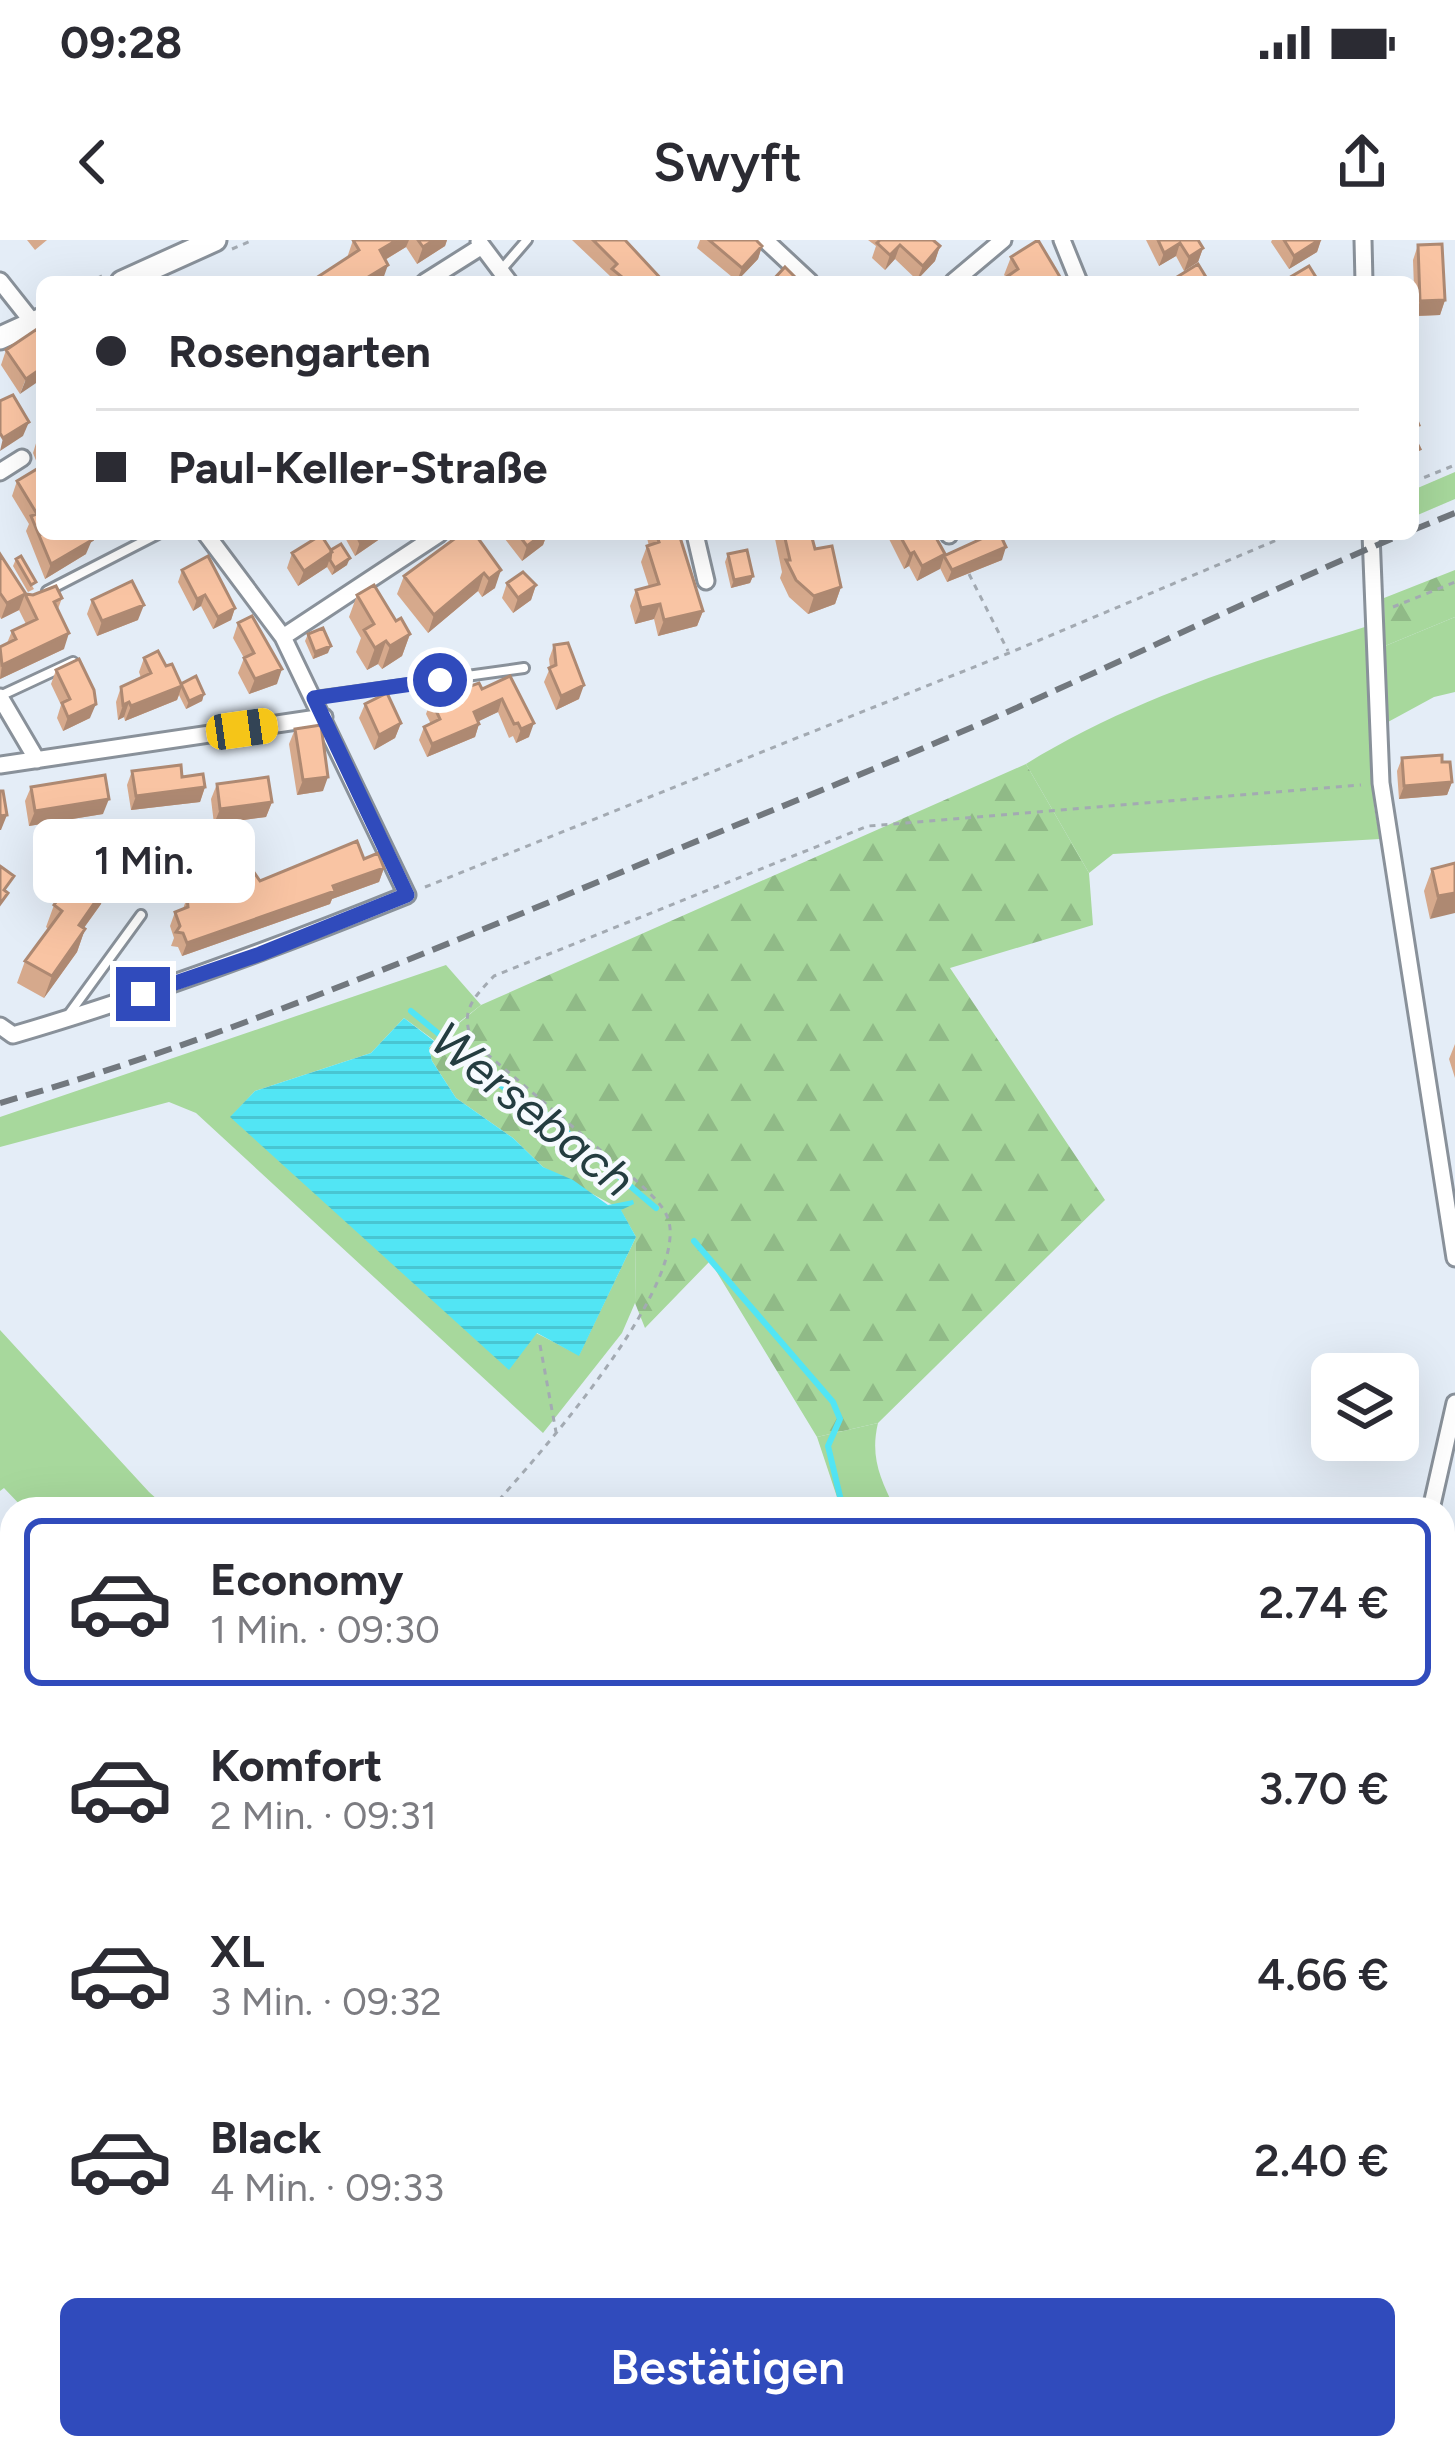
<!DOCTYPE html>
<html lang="de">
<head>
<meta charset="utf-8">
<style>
  :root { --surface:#fff; --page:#f2f2f3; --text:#2b2b33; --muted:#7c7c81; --line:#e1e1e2; --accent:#304bbc }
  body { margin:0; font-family:Figtree,sans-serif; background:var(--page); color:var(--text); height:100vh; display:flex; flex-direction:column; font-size:45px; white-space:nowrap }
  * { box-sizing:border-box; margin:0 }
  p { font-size:39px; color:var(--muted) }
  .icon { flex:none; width:66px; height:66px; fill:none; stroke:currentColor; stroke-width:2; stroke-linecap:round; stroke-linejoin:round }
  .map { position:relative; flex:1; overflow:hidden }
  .drawer { position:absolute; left:0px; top:1257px; width:1455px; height:963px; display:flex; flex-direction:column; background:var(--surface); border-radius:36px 36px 0 0; box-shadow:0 12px 48px #0002 }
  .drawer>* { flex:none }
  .guide { position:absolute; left:36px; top:36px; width:1383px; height:264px; border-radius:18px; box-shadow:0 12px 48px #0002; display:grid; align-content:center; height:264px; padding:0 60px; background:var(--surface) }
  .buttons { position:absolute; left:1311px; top:1113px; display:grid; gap:24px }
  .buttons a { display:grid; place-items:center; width:108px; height:108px; border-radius:18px; background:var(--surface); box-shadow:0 12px 48px #0002; font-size:60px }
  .end { position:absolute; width:54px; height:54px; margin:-27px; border:15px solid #304bbc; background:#fff; box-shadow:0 0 0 6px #fff }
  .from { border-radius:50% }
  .bubble { position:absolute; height:84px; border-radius:18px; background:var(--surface); box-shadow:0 12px 48px #0002; font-size:39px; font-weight:600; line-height:84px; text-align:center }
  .car { position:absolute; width:36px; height:72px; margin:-36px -18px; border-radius:15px; box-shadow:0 0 9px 3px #0007; background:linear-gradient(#f5c518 24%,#345 0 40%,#f5c518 0 76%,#345 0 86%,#f5c518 0) }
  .guide b { display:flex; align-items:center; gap:42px; height:114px; font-size:45px }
  .guide b+b { border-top:3px solid var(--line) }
  .guide i { width:30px; height:30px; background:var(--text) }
  ul { padding:21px 0 0; list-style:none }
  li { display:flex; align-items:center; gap:36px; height:168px; margin:0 24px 18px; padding:0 36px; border:6px solid transparent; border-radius:18px }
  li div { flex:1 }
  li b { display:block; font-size:45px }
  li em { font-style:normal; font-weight:600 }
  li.on { border-color:var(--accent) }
  li>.icon { width:108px; height:108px; stroke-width:1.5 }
  .action { display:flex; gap:24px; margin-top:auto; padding:24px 60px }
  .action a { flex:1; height:138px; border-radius:18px; background:var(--accent); color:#fff; font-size:48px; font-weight:600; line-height:138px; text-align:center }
  .status { display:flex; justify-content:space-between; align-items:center; height:84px; padding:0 60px; background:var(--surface); direction:ltr }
  .status svg { height:33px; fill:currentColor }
  header { display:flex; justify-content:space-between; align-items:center; height:156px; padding:0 60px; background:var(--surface); font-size:54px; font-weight:600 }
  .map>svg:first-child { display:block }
  .green { fill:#a7d89c }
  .forest { fill:url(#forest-firs) }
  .water { fill:url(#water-rules) }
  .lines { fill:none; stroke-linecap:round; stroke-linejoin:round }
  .stream { stroke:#52e5f4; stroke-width:6 }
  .lane-casing { stroke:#89919a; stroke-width:14 }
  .street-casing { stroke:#89919a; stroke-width:21 }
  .secondary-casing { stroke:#89919a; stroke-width:27 }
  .path { stroke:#a3aab2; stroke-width:3; stroke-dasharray:6 6; stroke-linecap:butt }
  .lane { stroke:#fff; stroke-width:8 }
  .street { stroke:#fff; stroke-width:15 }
  .secondary { stroke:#fff; stroke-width:21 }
  .rail { stroke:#72787e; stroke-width:6; stroke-dasharray:18 9; stroke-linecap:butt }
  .wall { fill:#d6a98c }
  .shaded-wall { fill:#ae8972 }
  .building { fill:#f9c4a3; stroke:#ae8972; stroke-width:3 }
  .route { stroke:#304bbc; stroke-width:15 }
  .labels { text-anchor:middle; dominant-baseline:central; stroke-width:9; stroke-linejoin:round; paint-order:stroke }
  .water-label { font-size:48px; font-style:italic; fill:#243d40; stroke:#f6fafe }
</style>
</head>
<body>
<div class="status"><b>09:28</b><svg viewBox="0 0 49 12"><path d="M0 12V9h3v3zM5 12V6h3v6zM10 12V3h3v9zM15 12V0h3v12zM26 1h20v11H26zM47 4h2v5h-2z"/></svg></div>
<header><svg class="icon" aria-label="back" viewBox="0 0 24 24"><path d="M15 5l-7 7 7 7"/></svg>Swyft<svg class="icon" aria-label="share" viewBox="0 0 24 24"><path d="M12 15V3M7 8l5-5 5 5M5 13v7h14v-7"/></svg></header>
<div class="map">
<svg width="1455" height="2218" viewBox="0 0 1455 2218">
  <defs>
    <pattern id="forest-firs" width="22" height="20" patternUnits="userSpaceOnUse" patternTransform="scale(3)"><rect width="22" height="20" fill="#a7d89c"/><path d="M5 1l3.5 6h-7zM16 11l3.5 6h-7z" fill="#90ba87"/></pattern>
    <pattern id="water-rules" width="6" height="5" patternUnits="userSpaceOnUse" patternTransform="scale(3)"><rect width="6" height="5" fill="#52e5f4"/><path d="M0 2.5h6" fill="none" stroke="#48c5d2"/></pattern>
  </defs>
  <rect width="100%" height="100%" fill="#e4edf7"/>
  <path class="green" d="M1455 377V452L1434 457 1388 482 1385 406Z
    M1368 386 1374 566 1380 599 1113 614 1089 633 1026 524C1133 458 1249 423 1368 386Z
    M446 725 481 765 435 801 404 778 371 813 255 851 231 877 509 1129 536 1093 579 1115 636 997 635 1063 622 1093 543 1193 196 873 169 862 0 907V877Z
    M0 1090 149 1252 168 1269H24L4 1248 0 1251Z
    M878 1183C870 1217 880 1238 895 1269H841L817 1197Z
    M0 1567 12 1579V1790L0 1798Z
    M12 2022V2208H797L801 2218H0V2030Z"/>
  <path class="forest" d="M1455 232V259L1413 277V250Z
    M1455 330V377L1385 406 1384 358Z
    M1026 524 1089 633 1093 685 950 728 1105 960 878 1183 817 1197 710 1021 645 1088 635 1063 636 997 620 969 543 927 513 898 456 858 432 821 429 808 481 765Z
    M996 2208H1272L1273 2218H995Z"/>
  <path class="water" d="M404 778 434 801 429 808 432 821 456 858 513 898 543 927 573 940 608 965 633 960 634 964 621 970 636 997 579 1116 537 1093 509 1130 230 877 255 851 371 813Z"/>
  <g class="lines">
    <path class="stream" d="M411 771 519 860 541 870 656 968
      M694 1001 833 1162 840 1179 828 1206 843 1269"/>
    <defs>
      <path id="lane" d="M501 30 527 0
        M47 351 158 294
        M0 456 73 422
        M315 457 524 428
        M69 774 141 675
        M0 1868 12 1859
        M0 1905 12 1926
        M1199 2208 1210 2218
        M917 2218 919 2208"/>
      <path id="street" d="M765 0 810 42
        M1062 0 1079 42
        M1363 0 1364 42
        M479 2 509 42
        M0 41 42 94
        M425 42 482 6
        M953 42 1003 0
        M0 232 22 218
        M695 294 706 341
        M949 294V295
        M1371 294 1381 543 1455 1018
        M283 397 439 294
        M0 457 37 520
        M0 525 324 477
        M0 786 13 795C147 756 278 707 407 655L283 397 206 294
        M1431 1269 1455 1163
        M0 1815 12 1807"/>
      <path id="secondary" d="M122 42 215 0
        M0 98 42 79"/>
    </defs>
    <use href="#lane" class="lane-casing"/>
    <use href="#street" class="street-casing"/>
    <use href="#secondary" class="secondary-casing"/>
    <path class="path" d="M232 9 253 0
      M88 42 102 36
      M1413 242 1455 225
      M969 334 1008 411
      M1393 367 1455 342
      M425 647 1009 413 1291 294
      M540 1105 556 1192
      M491 1269C539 1215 676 1060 670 988 668 968 653 957 639 943L474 803C458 773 473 758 494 736L868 586 1361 545
      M0 2024 12 2016
      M1443 2060 1455 2059"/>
    <use href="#lane" class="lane"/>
    <use href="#street" class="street"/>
    <use href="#secondary" class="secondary"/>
    <path class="rail" d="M1413 290 1455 273
      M0 863C216 801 422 715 629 629 757 576 887 525 1014 469 1144 411 1272 349 1403 294"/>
  </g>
  <path class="wall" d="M27 0H47L35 10Z
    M353 0H447L445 6 417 24 406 7 385 20 382 42 347 18Z
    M572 0H625L664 42H608L610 36Z
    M700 0H756L762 6 758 19 737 41 697 8Z
    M868 0H933L940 6 935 21 917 40 895 19 885 30 872 18 876 6Z
    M1146 0H1198L1203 8 1198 22 1184 31 1176 16 1159 26Z
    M1272 0H1321L1317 12 1289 29 1271 2Z
    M1418 5 1445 60 1440 75 1415 76 1413 20Z
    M1011 17 1063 42H1005L1007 38 1004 35Z
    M42 97 20 154 1 125 6 110Z
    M42 197V294L86 314 45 339 26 291 29 284 12 256 17 241 39 228 33 213 37 200Z
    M343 294H387L355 316Z
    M461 294 495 348 482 357 478 351 428 393 397 354 404 336Z
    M501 294H547L543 305 522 321Z
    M646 294H679L703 371 697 386 658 396 654 379 635 384 630 366 636 350 649 347 641 322 647 306H649Z
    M774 294H811L815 309 841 347 835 364 808 374 789 357 780 338 782 332Z
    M882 294H934L945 314 1002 320 947 342 940 328 917 341 909 326 904 329 887 295 884 297Z
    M331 310 347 325 332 335 327 327 298 346 287 328 292 313Z
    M0 314 26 354 62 358 58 369 64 409 0 439V407L7 403 12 391 26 384 19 370 1 379 0 377Z
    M728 314 753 336 750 343 731 348 725 322Z
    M16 319 34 349 28 352 13 326Z
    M182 330 235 368 231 380 213 389 201 366 193 371 178 342Z
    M507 343 536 345 531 360 513 373 502 358Z
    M357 355 396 381 410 394 402 416 382 429 378 424 367 430 356 412 361 398 349 377Z
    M92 360 138 380 97 396 87 374Z
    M238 383 277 444 249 454 238 433 244 418 233 398Z
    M308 394 328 413 313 419 305 401Z
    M554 405 579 459 556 470 544 442 550 428 549 419Z
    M144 418 166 426 181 444 204 454 202 461 186 469 179 455 177 460 125 481 124 477 118 480 116 462 121 447 141 438 139 432Z
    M56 430 90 478 63 491 57 478 61 465 51 444Z
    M510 436 529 497 516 503 513 496 509 498 498 472 478 481 479 484 475 497 427 517 419 500 424 487 431 484 426 474 431 460 482 449Z
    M365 464 401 483 395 498 374 510 359 478Z
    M295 489 323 551 297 555 289 504Z
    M1402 518 1442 522 1452 542 1447 555 1399 559 1397 531Z
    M132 531 182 537 205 547 200 562 131 570 127 545Z
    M217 544 272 562 266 577 214 584 211 559Z
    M31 547 103 574 29 586 25 561Z
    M364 619 384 628 379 642 332 659 330 664 182 716 178 707 171 706 174 698 170 686 175 672 183 669 187 657 209 661 232 652 237 638 260 641Z
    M1455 623 1430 679 1424 651 1432 629Z
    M101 664 84 688 85 689 77 712 44 758 17 743 25 721 48 689 46 687 54 665Z
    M1455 804V838L1449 819Z
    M12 1372V1455L0 1466V1403L3 1400 0 1396 7 1376Z
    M12 1849V1896L1 1878Z
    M869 2208H909L907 2218H867Z"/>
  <path class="shaded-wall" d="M397 0H409L406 7 373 27 380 10Z
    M434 0H447L445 6 417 24 423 7Z
    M1319 0H1321L1317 12 1289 29 1294 16Z
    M1180 3 1176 16 1159 26 1164 13Z
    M900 5 895 19 885 30 890 15Z
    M762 6 758 19 737 41 742 28Z
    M940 6 935 21 917 40 923 26Z
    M1203 8 1198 22 1184 31 1189 17Z
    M388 25 382 42H360Z
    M1445 60 1440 75 1415 76 1420 61Z
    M42 128V139L20 154 26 139Z
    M29 182 23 196 0 211 3 198Z
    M372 294H387L355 316 360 302Z
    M543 294H547L543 305 522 321 527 306Z
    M92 300 86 314 45 339 51 324Z
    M1006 307 1002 320 947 342 952 330Z
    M332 312 327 327 298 346 304 331Z
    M914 312 909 326 904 329 910 314Z
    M945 314 940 329 917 341 922 326Z
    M350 318 347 325 332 335 335 328Z
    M501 330 495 348 482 357 489 339Z
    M484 333 478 351 428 393 434 375Z
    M753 336 750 343 731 348 734 340Z
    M536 345 531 360 513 373 518 358Z
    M841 347 835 364 808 374 814 356Z
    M25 354 19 370 1 379 7 363Z
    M205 355 201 366 193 371 197 359Z
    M660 364 654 379 635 384 641 368Z
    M144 365 138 380 97 396 102 381Z
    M235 368 231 380 213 389 218 377Z
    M703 371 697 386 658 396 664 380Z
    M69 393 64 409 0 439 2 425Z
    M410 394 402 416 382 429 390 406Z
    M386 401 378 424 367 430 375 408Z
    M331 406 328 413 313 419 315 412Z
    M282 429 277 444 249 454 255 439Z
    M584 445 579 459 556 470 561 456Z
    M182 446 177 460 125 481 131 466Z
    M204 454 202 461 186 469 189 461Z
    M502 459 498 472 469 486 474 472Z
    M129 462 124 477 118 480 123 465Z
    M96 464 90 478 63 491 68 477Z
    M401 483 395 498 374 510 379 495Z
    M534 483 529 497 516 503 521 489Z
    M479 484 475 497 427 517 432 504Z
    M328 537 323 551 297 555 303 540Z
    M1452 542 1447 555 1399 559 1404 546Z
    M205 547 200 562 131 570 136 556Z
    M109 559 103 574 29 586 35 571Z
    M272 562 266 577 214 584 220 569Z
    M7 575 1 590H0V576Z
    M384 628 379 642 332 659 330 664 182 716 187 703Z
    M109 642 101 664 70 707 79 685Z
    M1455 653V673L1430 679 1438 656Z
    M85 689 77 712 44 758 52 736Z
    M12 1358 10 1369 0 1379 2 1368Z
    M12 1441V1455L0 1466 7 1446Z"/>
  <path class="building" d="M353 0H397L380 10 388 25 360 42H310L359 10Z
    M418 0H434L423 7Z
    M593 0H625L664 42H628L612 29 617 24Z
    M709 0H756L762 6 742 28Z
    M880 0H933L940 6 923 26 900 5 890 15 877 3Z
    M1038 0 1063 42H1012L1008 36 1018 29 1011 17Z
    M1158 0H1198L1203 8 1189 17 1180 3 1164 13Z
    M1284 0H1319L1294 16Z
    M1442 4 1445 60 1420 61 1418 5Z
    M1198 24 1209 42H1169Z
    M1309 26 1319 42H1282Z
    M785 27 800 42H771Z
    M37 89 42 97V128L26 139 6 110Z
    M13 155 29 182 3 198 0 193V161Z
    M1413 171 1419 185 1413 187Z
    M1413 195 1420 209 1413 212Z
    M42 226V294H88L92 300 51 324 31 276 37 274 17 241Z
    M356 294H372L360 302Z
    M461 294H475L501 330 489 339 484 333 434 375 404 336Z
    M518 294H543L527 306Z
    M656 294H679L703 371 664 380 660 364 641 368 636 350 659 344 647 306 659 302Z
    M784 294H811L815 309 832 306 841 347 814 356 796 340 786 320H790Z
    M899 294H934L945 314 922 326 914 312 910 314Z
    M992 294H1000L1006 307 952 330 944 316Z
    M321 295 332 312 304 331 292 313Z
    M341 304 350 318 335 328 330 320 331 310Z
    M747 310 753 336 734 340 728 314Z
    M0 314 26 354 33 355 56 346 62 358 54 362 69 393 2 425 0 407 16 399 12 391 37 379 25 354 7 363 0 353Z
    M21 316 36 342 31 345 16 319Z
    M208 316 235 368 218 377 205 355 197 359 182 330Z
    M523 332 536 345 518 358 507 343Z
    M132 341 144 365 102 381 92 360Z
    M374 345 396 381 401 378 410 394 390 406 386 401 375 408 364 390 374 384 357 355Z
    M252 376 282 429 255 439 244 418 254 413 238 383Z
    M323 388 331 406 315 412 308 394Z
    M568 403 584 445 561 456 549 428 556 425 554 405Z
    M158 411 166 426 172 424 182 446 131 466 129 462 123 465 121 447 151 433 144 418Z
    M79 419 94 450 96 464 68 477 62 463 70 459 56 430Z
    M196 436 204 454 189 461 181 444Z
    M510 436 534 483 521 489 518 483 514 484 502 459 474 472 479 484 432 504 424 487 440 479 431 460 479 443 482 449Z
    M387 453 401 483 379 495 365 464Z
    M321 485 328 537 303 540 295 489Z
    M1442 515V522H1450L1452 542 1404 546 1402 518Z
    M181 525 182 537 203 534 205 547 136 556 132 531Z
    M105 535 109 559 35 571 31 547Z
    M268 537 272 562 220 569 217 544Z
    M0 551H3L7 575 0 576Z
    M357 601 364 619 378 613 384 628 333 646 335 651 187 703 183 693 176 692 180 686 175 672 188 667 187 657 203 651 209 661 241 648 237 638 253 631 260 641Z
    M1455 623V653L1438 656 1432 629Z
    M83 624 109 642 79 685 85 689 52 736 25 721 62 671 54 665Z
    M0 626 14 636 4 650 8 653 0 664Z
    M0 1337 12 1350V1358L2 1368 0 1365Z
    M12 1392V1441L7 1446 1 1440 0 1441V1403Z
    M873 2208H909L907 2218 872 2212Z"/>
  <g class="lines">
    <path class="route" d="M143 754 260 714 407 655 314 458 440 440"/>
  </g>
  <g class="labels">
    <g class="water-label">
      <text transform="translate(533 869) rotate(39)">Wersebach</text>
    </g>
  </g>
</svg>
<div class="buttons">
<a><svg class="icon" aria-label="layers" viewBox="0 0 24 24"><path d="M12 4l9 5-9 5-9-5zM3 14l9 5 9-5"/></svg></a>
</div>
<i class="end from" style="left:440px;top:440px"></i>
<i class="end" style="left:143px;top:754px"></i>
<div class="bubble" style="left:33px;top:579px;width:222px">1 Min.</div>
<i class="car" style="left:242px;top:489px;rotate:82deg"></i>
<div class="guide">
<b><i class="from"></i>Rosengarten</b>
<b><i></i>Paul-Keller-Straße</b>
</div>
<section class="drawer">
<ul>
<li class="on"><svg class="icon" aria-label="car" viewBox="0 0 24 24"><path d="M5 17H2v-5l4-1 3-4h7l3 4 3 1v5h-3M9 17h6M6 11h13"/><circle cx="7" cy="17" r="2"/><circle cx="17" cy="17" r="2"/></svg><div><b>Economy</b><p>1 Min. · 09:30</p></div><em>2.74 €</em></li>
<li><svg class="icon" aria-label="car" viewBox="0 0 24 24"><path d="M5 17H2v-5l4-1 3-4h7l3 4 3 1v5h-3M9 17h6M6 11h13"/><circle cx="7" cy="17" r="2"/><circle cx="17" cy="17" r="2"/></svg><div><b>Komfort</b><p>2 Min. · 09:31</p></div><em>3.70 €</em></li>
<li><svg class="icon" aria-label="car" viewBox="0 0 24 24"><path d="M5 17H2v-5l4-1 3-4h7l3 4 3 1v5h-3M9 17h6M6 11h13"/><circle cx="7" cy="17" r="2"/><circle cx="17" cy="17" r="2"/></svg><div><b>XL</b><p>3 Min. · 09:32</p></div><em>4.66 €</em></li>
<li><svg class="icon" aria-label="car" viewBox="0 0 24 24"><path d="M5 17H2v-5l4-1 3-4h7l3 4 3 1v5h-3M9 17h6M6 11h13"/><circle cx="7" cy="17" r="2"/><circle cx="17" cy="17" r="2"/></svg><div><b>Black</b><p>4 Min. · 09:33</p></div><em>2.40 €</em></li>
</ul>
<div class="action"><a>Bestätigen</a></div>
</section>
</div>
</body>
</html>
